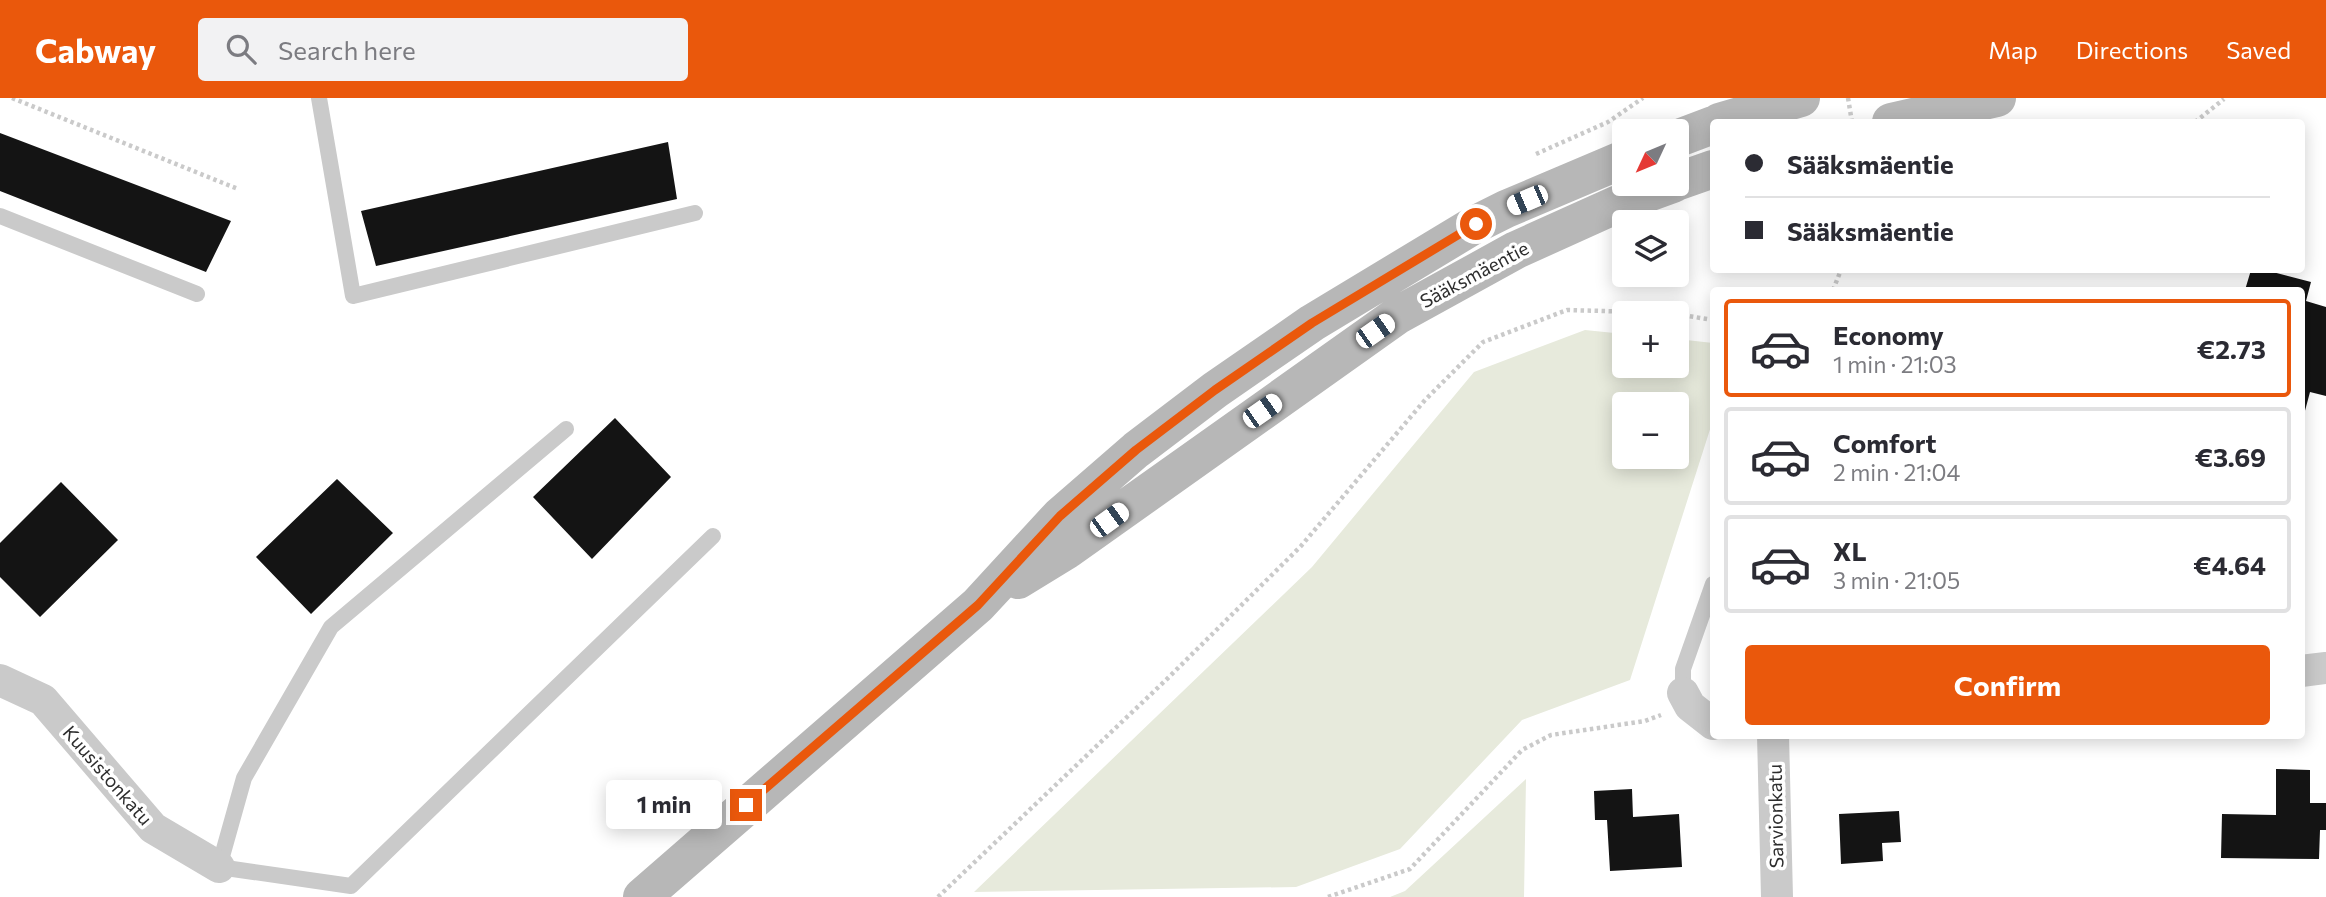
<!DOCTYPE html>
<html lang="en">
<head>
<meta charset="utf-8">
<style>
  :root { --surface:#fff; --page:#f2f2f3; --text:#2b2b33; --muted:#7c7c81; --line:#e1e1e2; --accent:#ea580c }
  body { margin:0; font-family:Commissioner,sans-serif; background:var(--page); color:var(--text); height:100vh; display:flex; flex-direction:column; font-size:26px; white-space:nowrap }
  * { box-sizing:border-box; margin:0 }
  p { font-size:23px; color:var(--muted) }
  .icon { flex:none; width:38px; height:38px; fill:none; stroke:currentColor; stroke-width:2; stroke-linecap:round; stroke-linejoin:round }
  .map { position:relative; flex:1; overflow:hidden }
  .sheet { position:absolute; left:1710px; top:189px; width:595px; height:452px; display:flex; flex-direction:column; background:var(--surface); border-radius:7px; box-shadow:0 4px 18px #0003 }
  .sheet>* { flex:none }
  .guide { position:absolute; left:1710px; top:21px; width:595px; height:154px; border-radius:7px; box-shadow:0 4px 18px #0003; display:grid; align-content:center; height:154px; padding:0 35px; background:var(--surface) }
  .needle { width:46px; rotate:226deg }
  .fabs { position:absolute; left:1612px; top:21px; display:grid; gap:14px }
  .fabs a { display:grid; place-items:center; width:77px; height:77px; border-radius:7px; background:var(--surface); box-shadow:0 4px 18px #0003; font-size:35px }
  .end { position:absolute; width:32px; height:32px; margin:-16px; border:9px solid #ea580c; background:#fff; box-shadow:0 0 0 4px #fff }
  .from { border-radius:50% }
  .bubble { position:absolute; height:49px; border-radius:7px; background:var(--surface); box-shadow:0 4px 18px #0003; font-size:23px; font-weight:700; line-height:49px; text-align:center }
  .car { position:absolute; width:21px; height:42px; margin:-21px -10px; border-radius:9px; box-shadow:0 0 5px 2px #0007; background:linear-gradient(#fff 24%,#345 0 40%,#fff 0 76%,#345 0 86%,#fff 0) }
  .guide b { display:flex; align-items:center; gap:24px; height:66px; font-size:26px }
  .guide b+b { border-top:2px solid var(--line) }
  .guide i { width:18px; height:18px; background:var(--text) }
  ul { padding:12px 0 0; list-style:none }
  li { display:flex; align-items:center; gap:21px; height:98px; margin:0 14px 10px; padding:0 21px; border:4px solid var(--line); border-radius:7px }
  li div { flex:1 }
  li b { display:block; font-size:26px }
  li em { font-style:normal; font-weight:700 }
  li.active { border-color:var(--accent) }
  li>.icon { width:63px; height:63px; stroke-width:1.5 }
  .cta { display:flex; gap:14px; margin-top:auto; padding:14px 35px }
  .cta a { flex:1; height:80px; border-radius:7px; background:var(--accent); color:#fff; font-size:28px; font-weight:700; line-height:80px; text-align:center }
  header { display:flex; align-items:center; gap:42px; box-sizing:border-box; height:98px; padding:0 35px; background:var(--accent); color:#fff }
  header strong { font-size:33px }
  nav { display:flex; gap:38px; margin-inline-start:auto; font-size:24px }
  .search { width:490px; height:63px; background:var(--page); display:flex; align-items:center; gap:18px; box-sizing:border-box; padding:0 24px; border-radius:7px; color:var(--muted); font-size:26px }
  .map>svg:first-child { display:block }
  .green { fill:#e7eadc; fill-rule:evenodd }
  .building { fill:#141414 }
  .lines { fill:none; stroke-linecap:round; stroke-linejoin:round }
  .path { stroke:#cacaca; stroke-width:4.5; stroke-dasharray:3.5 3.5; stroke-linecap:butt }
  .lane { stroke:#cacaca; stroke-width:16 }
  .street { stroke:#cacaca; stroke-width:32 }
  .secondary { stroke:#b7b7b7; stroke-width:38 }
  .route { stroke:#ea580c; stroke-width:9 }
  .labels { text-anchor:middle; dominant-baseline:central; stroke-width:7; stroke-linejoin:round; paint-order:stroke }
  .street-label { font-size:19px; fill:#2d2d2d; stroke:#fff }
</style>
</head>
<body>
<header>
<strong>Cabway</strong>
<div class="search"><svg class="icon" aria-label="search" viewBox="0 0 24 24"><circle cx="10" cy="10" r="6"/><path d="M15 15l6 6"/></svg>Search here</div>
<nav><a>Map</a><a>Directions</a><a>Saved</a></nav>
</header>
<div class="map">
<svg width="2326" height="799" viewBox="0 0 2326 799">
  <rect width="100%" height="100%" fill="#fff"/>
  <path class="green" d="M1585 232 1624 236V268H1676L1677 241 1713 245V322L1630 582 1522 622 1400 751 1296 789 974 794 1312 469 1474 274ZM1624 306H1676V359H1624Z
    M1526 681 1524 799H1390L1405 793Z"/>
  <path class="building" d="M0 35 231 123 206 174 0 93Z
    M668 44 677 101 376 168 361 113Z
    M2251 172H2265L2311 184 2306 203 2326 209V298L2310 294 2302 324 2301 192H2245Z
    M615 320 671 379 592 461 533 399Z
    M337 381 393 435 311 516 256 459Z
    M61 384 118 442 40 519 0 479V445Z
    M2276 671 2310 672V705H2326V732H2320L2319 761 2221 760 2222 716 2276 717Z
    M1632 691 1633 719 1679 716 1682 769 1610 773 1607 722H1595L1594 693Z
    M1899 713 1901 744 1882 745 1883 763 1841 766 1839 716Z"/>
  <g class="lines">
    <path class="path" d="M12 0 238 91
      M1848 0 1852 24
      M2195 24 2224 1
      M1536 56 1608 24 1643 0
      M1833 192 1841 172
      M1676 216 1713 222
      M938 799 1168 580 1301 448 1425 302 1483 244 1567 212 1675 215
      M1328 799 1410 771 1522 652 1551 637 1645 623 1661 617"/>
    <path class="lane" d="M319 0 353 198 695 115
      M0 118 197 196
      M566 331 331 529 244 680 219 769 351 788 713 438
      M1683 595V571L1713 486"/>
    <path class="street" d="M2301 573 2326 570
      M0 582 43 602 153 730 219 769
      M1683 595 1690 608 1713 626
      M1773 637 1777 799"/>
    <path class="secondary" d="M1719 24 1801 0
      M1891 24 1997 0
      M1676 41 1713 27
      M1676 84 1713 71
      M1018 482 1067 452 1398 217 1516 152 1618 106 1673 86
      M642 799 978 507 1060 418 1136 352 1215 292 1312 225 1476 126 1506 111 1624 61"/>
  </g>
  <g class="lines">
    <path class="route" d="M746 707 978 507 1060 418 1136 352 1215 292 1312 225 1476 126"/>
  </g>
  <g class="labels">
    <g class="street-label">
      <text transform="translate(1474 176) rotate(-28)">Sääksmäentie</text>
      <text transform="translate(108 677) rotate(49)">Kuusistonkatu</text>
      <text transform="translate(1775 718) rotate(-91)">Sarvionkatu</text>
    </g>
  </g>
</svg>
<div class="fabs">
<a><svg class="needle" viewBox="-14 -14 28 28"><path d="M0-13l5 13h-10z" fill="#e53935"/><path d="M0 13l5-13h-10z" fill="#7c7c81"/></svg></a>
<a><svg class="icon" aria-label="layers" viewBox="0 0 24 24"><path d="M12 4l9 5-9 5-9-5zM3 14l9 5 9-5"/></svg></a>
<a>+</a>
<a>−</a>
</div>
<i class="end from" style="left:1476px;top:126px"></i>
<i class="end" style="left:746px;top:707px"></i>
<div class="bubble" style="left:606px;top:682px;width:116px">1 min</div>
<i class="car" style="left:1527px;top:102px;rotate:247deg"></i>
<i class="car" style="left:1375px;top:233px;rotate:55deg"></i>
<i class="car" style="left:1262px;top:313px;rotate:55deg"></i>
<i class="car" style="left:1109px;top:422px;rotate:54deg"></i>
<div class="guide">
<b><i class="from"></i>Sääksmäentie</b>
<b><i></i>Sääksmäentie</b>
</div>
<section class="sheet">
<ul>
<li class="active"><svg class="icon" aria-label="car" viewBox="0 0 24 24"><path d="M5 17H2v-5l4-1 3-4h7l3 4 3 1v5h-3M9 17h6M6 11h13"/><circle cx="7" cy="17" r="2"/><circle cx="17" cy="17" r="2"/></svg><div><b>Economy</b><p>1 min · 21:03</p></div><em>€2.73</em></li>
<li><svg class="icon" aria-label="car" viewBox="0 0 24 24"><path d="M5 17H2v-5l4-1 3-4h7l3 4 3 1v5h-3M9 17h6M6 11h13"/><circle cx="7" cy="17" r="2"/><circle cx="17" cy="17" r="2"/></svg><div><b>Comfort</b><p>2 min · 21:04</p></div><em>€3.69</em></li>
<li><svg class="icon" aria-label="car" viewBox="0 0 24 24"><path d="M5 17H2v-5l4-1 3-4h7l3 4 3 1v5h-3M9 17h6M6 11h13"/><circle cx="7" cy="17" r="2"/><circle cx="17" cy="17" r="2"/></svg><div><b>XL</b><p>3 min · 21:05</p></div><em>€4.64</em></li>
</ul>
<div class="cta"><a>Confirm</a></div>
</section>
</div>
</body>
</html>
